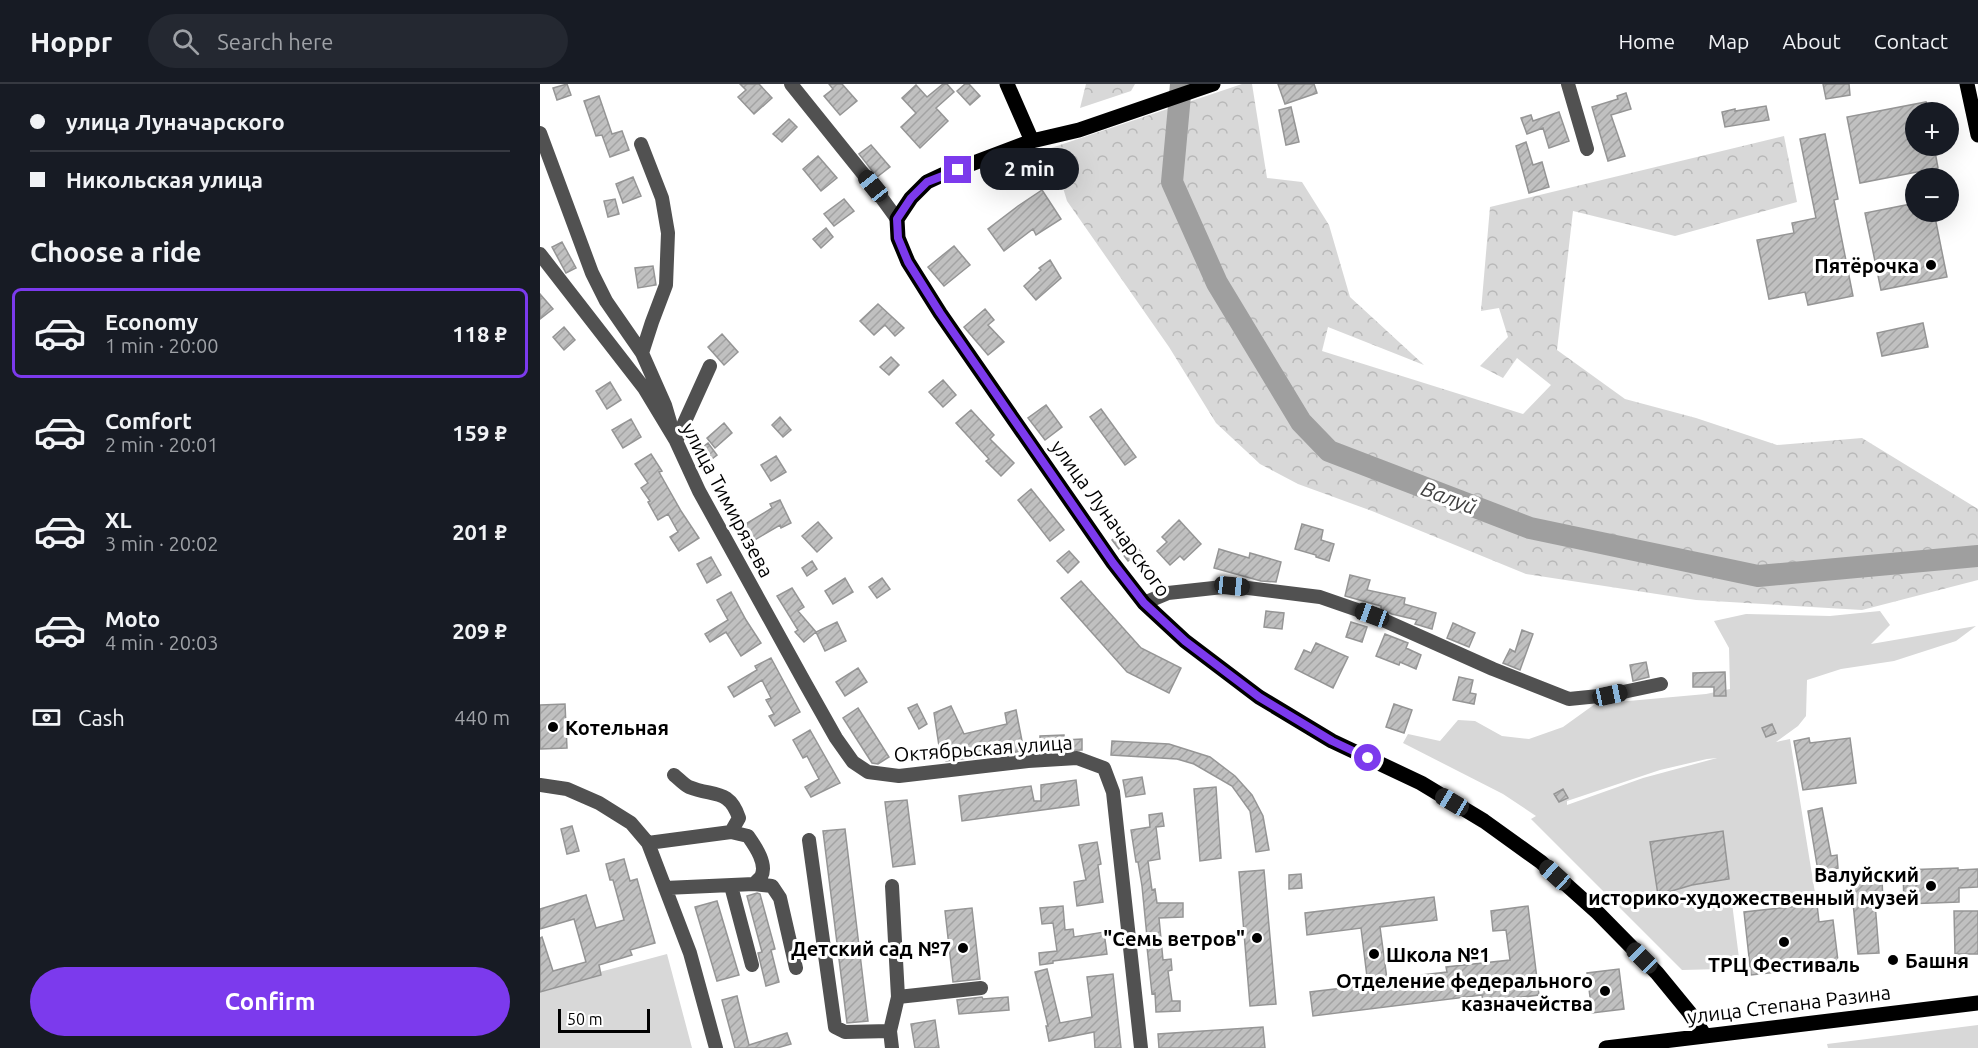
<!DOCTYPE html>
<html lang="en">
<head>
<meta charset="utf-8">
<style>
  :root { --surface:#171b24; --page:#242831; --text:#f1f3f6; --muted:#9ea1a6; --line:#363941; --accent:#7c3aed }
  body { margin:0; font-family:Ubuntu,sans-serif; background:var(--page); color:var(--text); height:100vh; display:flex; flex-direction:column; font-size:22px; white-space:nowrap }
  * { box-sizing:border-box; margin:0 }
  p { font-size:20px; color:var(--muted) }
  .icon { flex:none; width:33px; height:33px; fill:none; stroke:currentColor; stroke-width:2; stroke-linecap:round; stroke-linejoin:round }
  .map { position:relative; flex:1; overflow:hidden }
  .drawer { display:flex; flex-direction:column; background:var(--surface); width:540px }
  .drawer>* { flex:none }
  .banner { display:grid; align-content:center; height:132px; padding:0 30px; background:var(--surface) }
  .tools { position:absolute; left:1365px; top:18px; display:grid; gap:12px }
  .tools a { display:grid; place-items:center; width:54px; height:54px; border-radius:50%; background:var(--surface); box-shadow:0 6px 24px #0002; font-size:30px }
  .scale { position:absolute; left:18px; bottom:15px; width:92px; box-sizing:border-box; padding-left:6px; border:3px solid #000; border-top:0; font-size:16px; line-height:21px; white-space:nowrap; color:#000; -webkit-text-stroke:4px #fff; paint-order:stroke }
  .end { position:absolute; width:27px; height:27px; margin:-14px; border:8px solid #7c3aed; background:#fff; box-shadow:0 0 0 3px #fff }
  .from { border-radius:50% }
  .bubble { position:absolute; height:42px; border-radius:21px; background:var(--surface); box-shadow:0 6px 24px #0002; font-size:20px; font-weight:600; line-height:42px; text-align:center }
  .car { position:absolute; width:18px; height:36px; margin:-18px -9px; border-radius:8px; box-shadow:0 0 4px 2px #0007; background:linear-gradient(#222 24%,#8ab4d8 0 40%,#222 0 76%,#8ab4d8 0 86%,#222 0) }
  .banner b { display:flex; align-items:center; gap:21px; height:57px; font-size:22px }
  .banner b+b { border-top:2px solid var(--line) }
  .banner i { width:15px; height:15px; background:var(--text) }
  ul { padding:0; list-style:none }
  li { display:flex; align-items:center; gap:18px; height:90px; margin:0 12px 9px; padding:0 18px; border:3px solid transparent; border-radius:9px }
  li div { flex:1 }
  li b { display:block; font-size:22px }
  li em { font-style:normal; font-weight:600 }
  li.current { border-color:var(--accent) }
  li>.icon { width:54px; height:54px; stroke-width:1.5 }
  h2 { padding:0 30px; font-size:27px; line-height:72px }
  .pay { display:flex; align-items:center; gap:15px; height:66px; padding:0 30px; font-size:22px }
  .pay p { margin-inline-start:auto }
  .primary-button { display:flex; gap:12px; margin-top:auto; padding:12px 30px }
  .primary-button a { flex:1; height:69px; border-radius:36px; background:var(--accent); color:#fff; font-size:24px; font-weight:600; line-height:69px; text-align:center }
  header { display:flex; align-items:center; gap:36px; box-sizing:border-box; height:84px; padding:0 30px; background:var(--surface); border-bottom:2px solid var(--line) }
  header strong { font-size:28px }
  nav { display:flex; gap:33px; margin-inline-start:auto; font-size:21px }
  .search { width:420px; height:54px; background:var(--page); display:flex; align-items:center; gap:15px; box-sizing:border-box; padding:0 21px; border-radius:33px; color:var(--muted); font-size:22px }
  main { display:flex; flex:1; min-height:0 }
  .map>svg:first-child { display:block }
  .green { fill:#d8d8d8; fill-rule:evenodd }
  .forest { fill:url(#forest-crowns) }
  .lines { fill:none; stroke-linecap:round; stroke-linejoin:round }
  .river { stroke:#9f9f9f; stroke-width:22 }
  .building { fill:url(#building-hatch); stroke:#959595; stroke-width:1.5 }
  .minor { stroke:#515151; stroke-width:14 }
  .major { stroke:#000; stroke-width:15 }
  .route { stroke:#7c3aed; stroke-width:8 }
  .poi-dot { fill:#000; stroke:#fff; stroke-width:2 }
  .labels { text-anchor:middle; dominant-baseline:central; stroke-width:6; stroke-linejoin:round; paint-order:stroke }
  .poi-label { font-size:20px; font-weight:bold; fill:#000; stroke:#fff; text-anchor:end }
  .street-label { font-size:20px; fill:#000; stroke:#fff }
  .water-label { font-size:21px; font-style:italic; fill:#404040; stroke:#fff }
</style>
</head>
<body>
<header>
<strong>Hoppr</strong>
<div class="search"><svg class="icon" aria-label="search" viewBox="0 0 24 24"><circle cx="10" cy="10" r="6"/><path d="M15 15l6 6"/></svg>Search here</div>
<nav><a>Home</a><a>Map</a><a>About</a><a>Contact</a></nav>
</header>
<main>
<section class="drawer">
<div class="banner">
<b><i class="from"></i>улица Луначарского</b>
<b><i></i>Никольская улица</b>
</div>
<h2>Choose a ride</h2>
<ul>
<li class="current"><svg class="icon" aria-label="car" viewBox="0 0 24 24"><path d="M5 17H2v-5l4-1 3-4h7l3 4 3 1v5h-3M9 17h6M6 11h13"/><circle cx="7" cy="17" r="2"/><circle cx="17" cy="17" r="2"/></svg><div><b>Economy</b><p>1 min · 20:00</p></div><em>118 ₽</em></li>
<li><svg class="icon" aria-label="car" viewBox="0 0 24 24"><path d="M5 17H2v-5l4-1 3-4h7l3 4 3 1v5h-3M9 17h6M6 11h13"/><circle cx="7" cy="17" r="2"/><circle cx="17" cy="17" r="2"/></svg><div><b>Comfort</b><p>2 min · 20:01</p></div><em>159 ₽</em></li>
<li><svg class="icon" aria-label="car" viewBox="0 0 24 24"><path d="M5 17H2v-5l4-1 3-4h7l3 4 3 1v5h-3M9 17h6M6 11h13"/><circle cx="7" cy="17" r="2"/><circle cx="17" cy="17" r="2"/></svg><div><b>XL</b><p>3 min · 20:02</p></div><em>201 ₽</em></li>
<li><svg class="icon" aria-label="car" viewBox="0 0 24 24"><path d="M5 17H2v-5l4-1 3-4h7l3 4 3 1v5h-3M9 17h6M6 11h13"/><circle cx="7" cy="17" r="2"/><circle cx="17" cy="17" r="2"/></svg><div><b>Moto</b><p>4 min · 20:03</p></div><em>209 ₽</em></li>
</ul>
<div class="pay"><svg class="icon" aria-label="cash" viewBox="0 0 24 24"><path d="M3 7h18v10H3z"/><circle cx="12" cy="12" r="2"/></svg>Cash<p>440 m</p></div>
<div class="primary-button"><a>Confirm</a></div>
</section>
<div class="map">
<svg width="1438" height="964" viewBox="0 0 1438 964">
  <defs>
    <pattern id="forest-crowns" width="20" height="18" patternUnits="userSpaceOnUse" patternTransform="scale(1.5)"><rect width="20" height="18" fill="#d8d8d8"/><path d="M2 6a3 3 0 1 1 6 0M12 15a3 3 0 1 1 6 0" fill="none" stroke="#b8b8b8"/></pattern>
    <pattern id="building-hatch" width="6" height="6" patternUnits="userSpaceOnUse" patternTransform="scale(1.5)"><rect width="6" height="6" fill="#c0c0c0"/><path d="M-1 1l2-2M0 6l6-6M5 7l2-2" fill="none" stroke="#a3a3a3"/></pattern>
  </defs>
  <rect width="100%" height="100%" fill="#fff"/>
  <path class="green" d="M1340 527 1350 541 1331 560 1436 542 1416 557 1354 577 1301 585 1267 596 1266 632 1258 642 1236 658 1250 655 1275 809 1192 819 1199 874 1181 885 1142 886 991 735 996 732 963 710 863 659 868 650 900 657 918 636 935 637 962 652 989 655 1023 643 1055 620 1166 610 1190 605 1189 564 1174 537 1206 530 1290 532ZM1177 674 1103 694 1027 721V717L1120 686 1167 675Z
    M127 870 152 964H0V904Z
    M1438 941V964H1288L1287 960Z"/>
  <path class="forest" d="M546 0H595L591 7 540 24Z
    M702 0H712L727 94 762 98 789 141 810 213 884 281 788 243 782 267 983 330 1011 301 977 274 963 294 940 282 968 253 959 224 941 227 950 123 1244 52 1257 118 1135 152 1033 127 1017 266 1085 315 1156 334 1237 361 1322 354 1438 425V496L1322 526 1156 516 986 490 832 427 758 400 720 380 676 339 629 263 527 117 511 64Z"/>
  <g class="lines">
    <path class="river" d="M641 0 632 98 677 199 761 338 789 367 990 444 1218 492 1438 472"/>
  </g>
  <path class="building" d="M27 0 31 11 17 16 13 4Z
    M200 0H219L232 14 214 30 198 13 206 6Z
    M289 0H302L317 17 300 31 284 12 293 5Z
    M403 0H407L414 8 396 24 408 37 380 64 361 43 376 29 362 14 376 1 387 13Z
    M425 0H429L440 12 430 21 417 7Z
    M738 0H774L777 9 745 20Z
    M1283 0H1309L1310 11 1286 15Z
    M1086 9 1091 25 1071 31 1085 72 1068 77 1052 23 1078 15 1077 12Z
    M59 12 72 50 82 47 89 66 70 73 62 51 56 52 44 17Z
    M1386 18 1388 28H1376V62H1394L1398 84 1320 99 1307 33Z
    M1226 22 1229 36 1185 43 1182 28 1195 25V27Z
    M751 23 759 58 746 61 739 26Z
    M1019 28 1029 57 1009 64 1003 44 987 50 981 34 991 31 993 37Z
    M249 35 257 43 242 58 233 50Z
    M1285 50 1298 115 1294 116 1313 212 1268 221 1265 208 1229 215 1217 156 1254 149 1252 139 1276 134 1260 55Z
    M986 58 993 81 1002 78 1009 103 989 109 976 62Z
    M331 61 350 83 337 93 319 70Z
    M278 72 297 94 281 107 263 85Z
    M93 93 101 112 83 119 76 100Z
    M502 106 521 135 496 151 493 145 464 167 448 145 478 122Z
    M75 115 79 130 68 133 64 117Z
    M304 115 314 127 294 142 284 130Z
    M1376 119V128H1394L1407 193 1341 206 1325 129Z
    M286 144 293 153 281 164 273 155Z
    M22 158 36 184 26 189 12 163Z
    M414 162 430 181 404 202 388 183Z
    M510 176 521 194 496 216 484 202 501 186 499 184Z
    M113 182 116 201 98 204 95 184Z
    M0 210 13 225 0 235Z
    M338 220 364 244 355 252 345 241 334 251 320 237Z
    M445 225 454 236 448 241 464 258 448 271 424 243Z
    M1383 239 1388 263 1342 272 1337 249Z
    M24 243 35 256 24 266 13 253Z
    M182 250 198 268 184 281 168 263Z
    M351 273 359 281 349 291 340 283Z
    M403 296 416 311 403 323 389 308Z
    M70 298 81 316 67 325 56 307Z
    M506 321 522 343 505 356 488 334Z
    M561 325 596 373 585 381 550 333Z
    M431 326 454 351 450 355 474 379 461 392 446 377 449 375 416 339Z
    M240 333 251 346 243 353 232 341Z
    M91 335 101 353 83 364 72 346Z
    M184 339 192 349 175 364 167 354Z
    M168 359 177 371 164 381 155 369Z
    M111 370 122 387 119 388 141 427 159 454 139 467 130 453 138 448 128 430 118 436 108 418 110 417 101 404 108 399 95 380Z
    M236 372 246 388 231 397 221 381Z
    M491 405 524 446 510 457 478 416Z
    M240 416 251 439 241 444 240 441 208 460 199 444 232 424 230 420Z
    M639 436 661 460 644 476 640 472 630 481 617 467 627 458 622 453Z
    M278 438 292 454 277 468 262 452Z
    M762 440 783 446 781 456 794 460 789 477 776 473V471L755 465Z
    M585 447 601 468 588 477 572 456Z
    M679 465 709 474 710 469 741 478 736 498 721 497 674 484Z
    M529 467 539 478 528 489 517 477Z
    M171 473 181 491 167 499 157 480Z
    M272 477 277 485 267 492 262 484Z
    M810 491 830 496 827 506 865 514 864 520 896 529 892 545 875 540 877 536 852 530 841 525V522L805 512Z
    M305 494 313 508 293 520 285 507Z
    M342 494 350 505 337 514 329 503Z
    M541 497 601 564 641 584 629 609 587 588 521 514Z
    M252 504 264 523 258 527 276 548 264 558 255 548 258 546 237 512Z
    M191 508 206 536 221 559 201 572 186 548 170 558 165 550 188 536 177 516Z
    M726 527 744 529 742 545 724 543Z
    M297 538 306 557 285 567 276 548Z
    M811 538 827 543 822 558 806 553Z
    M913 539 935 549 929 563 907 554Z
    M982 546 993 550 980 586 963 579 970 565 975 568Z
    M845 550 868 559 866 564 881 571 876 585 860 578 859 581 836 572Z
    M776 559 808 573 793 604 755 585 764 566 771 569Z
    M231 574 260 628 235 642 229 632 234 630 226 616 231 614 222 596 194 613 188 603 217 586 215 582Z
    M1106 578 1109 593 1093 597 1090 581Z
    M318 584 327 598 305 612 296 598Z
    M1185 588 1186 612H1174V603H1153V589Z
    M919 593 933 596 930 609 936 610 934 620 913 616Z
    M25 620 27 664 0 665V621Z
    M377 620 387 640 379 645 368 624Z
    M854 620 872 626 864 649 846 643Z
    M411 622 424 650 467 640 465 629 476 626 484 667 406 677 403 661 399 662 394 629Z
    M318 624 349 673 338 680 332 679 303 634Z
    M1232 640 1236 649 1226 653 1222 644Z
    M270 646 300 699 271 713 265 703 279 695 267 672 263 674 253 656Z
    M524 651V656L542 655V666L500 667V652Z
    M1269 654 1270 659 1310 654 1316 699 1263 706 1254 657Z
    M572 657 629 660 670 673 695 692 712 711 723 732 729 766 716 768 710 727 692 702 654 680 637 675 571 671Z
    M602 693 605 710 586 713 583 696Z
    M536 696 539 721 422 737 419 712 491 702 494 717H501V701Z
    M676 703 681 774 660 777 654 705Z
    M1023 705 1028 714 1019 718 1014 710Z
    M367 716 375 780 353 783 345 718Z
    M1282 724 1291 772 1297 771 1298 784 1278 787 1268 727Z
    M622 729 624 742 616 743 620 775 608 777 612 806 615 805 617 819H643V833L619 834 623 876 631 875 632 886 628 887 632 917H640V927L616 928 615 909 612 910 607 863H608L602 802 598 778H596L591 746 610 743 609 731Z
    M32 742 39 767 27 770 21 745Z
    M305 745 328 937 307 939 283 747Z
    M1183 747 1189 795 1152 801 1118 811 1110 758Z
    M557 758 561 780 558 781 563 818 537 822 534 798 546 796 539 761Z
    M84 775 90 797 97 795 115 859 90 866 92 871 59 881 61 891 0 908V854L2 853 13 887 46 878 34 835 0 845V825L46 811 56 844 84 836 73 796H70L66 780Z
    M1418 784V786L1438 785V803L1419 804V818L1364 820 1363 786Z
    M724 786 736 920 710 922 699 788Z
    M761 790 762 804 749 805V791Z
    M1342 795 1343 819H1335L1339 869 1318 870 1311 798Z
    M217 809 220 810 235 865 231 866 239 898 226 902 218 869 222 868 207 812Z
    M894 813 897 836 840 843 847 895 907 888 906 883 970 876 966 846 953 847 951 827 988 822 999 911 943 918 942 911 773 932 770 908 828 901 821 844 767 851 765 829Z
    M177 817 199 891 177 897 155 823Z
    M1277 820 1279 838 1293 836 1298 877 1284 878V883L1211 891 1204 828Z
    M523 822 525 846 533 845 534 853 564 848 567 870 513 877V879L500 881 499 869 517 867 513 839 502 840 500 824Z
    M432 824 440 895 413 898 405 827Z
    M1414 827H1438V870H1415Z
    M507 885 520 939 552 933 547 893 573 890 581 964H555L554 948 509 957 506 942H508L495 888Z
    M1079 885 1084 925 1052 929 1047 889Z
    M197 912 209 961 247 949 251 960 237 964H195L182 916Z
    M442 913 443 915 468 913 469 926 419 930 417 916Z
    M395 936 399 964H375L371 940Z
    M723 943 725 964H619L618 950Z"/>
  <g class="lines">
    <path class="minor" d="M251 0 333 102 357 135
      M1028 0 1047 65
      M0 49 52 189 66 217 102 269 125 321 130 338
      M101 60 122 114 128 149 126 201 112 238 102 269
      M0 170 104 304 136 357 159 407 265 599 296 654 313 678 328 688 359 692 488 677 537 674 564 684 573 708 601 964
      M136 357 170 282
      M604 519 628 509 692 502 780 513 832 531 953 585 1029 615 1069 611 1121 600
      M0 701 27 705 59 719 91 739 108 759 150 869 176 964
      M269 756 295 943 305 948 350 947
      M108 759 191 748 199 734C189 704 173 713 149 703 143 700 139 695 134 691
      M214 800 232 802 240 814 256 884
      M191 802 212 881
      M125 804 214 800C215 799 221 793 221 793 228 780 215 762 208 752L191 748
      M358 913 441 904
      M352 964 350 947 358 913 352 802"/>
    <path class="major" d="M467 0 492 57
      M673 0 539 46 492 57 402 91 387 98 371 114 357 135 358 154 368 178 400 229 573 479 604 519 645 557 719 613 792 657 881 699 944 737 1001 778 1058 829 1117 889 1149 928 1165 952
      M1427 0 1438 51
      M1066 964 1438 919"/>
  </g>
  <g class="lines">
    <path class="route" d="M418 86 387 98 371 114 357 135 358 154 368 178 400 229 573 479 604 519 645 557 719 613 792 657 828 674"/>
  </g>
  <g class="poi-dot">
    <circle cx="1391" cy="181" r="6"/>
    <circle cx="13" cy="643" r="6"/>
    <circle cx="1391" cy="802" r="6"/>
    <circle cx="717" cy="854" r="6"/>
    <circle cx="1244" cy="858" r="6"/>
    <circle cx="423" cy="864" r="6"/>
    <circle cx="834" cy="870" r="6"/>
    <circle cx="1353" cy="876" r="6"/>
    <circle cx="1065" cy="907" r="6"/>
  </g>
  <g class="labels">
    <g class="poi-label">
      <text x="1379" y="181">Пятёрочка</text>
      <text x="25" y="643" text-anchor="start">Котельная</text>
      <text x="1379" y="790">Валуйский<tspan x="1379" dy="23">историко-художественный музей</tspan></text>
      <text x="705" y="854">"Семь ветров"</text>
      <text x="411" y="864">Детский сад №7</text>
      <text x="846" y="870" text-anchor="start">Школа №1</text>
      <text x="1365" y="876" text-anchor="start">Башня</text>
      <text x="1244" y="880" text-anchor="middle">ТРЦ Фестиваль</text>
      <text x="1053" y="896">Отделение федерального<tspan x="1053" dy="23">казначейства</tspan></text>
    </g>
    <g class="street-label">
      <text transform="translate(188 416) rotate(62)">улица Тимирязева</text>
      <text transform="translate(571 434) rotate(54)">улица Луначарского</text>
      <text transform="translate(443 664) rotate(-4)">Октябрьская улица</text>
      <text transform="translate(1249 920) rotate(-7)">улица Степана Разина</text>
    </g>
    <g class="water-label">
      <text transform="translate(909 413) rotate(21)">Валуй</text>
    </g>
  </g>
</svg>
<div class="tools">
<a>+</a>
<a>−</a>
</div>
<div class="scale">50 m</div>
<i class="end from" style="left:828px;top:674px"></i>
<i class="end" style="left:418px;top:86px"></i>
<div class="bubble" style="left:440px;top:64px;width:99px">2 min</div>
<i class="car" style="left:333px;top:102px;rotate:321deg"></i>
<i class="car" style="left:692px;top:502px;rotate:96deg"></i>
<i class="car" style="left:832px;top:531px;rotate:290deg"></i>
<i class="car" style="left:1070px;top:611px;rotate:78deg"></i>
<i class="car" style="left:912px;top:718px;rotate:301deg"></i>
<i class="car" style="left:1015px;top:791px;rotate:312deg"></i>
<i class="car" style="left:1102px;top:874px;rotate:315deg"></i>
</div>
</main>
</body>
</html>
